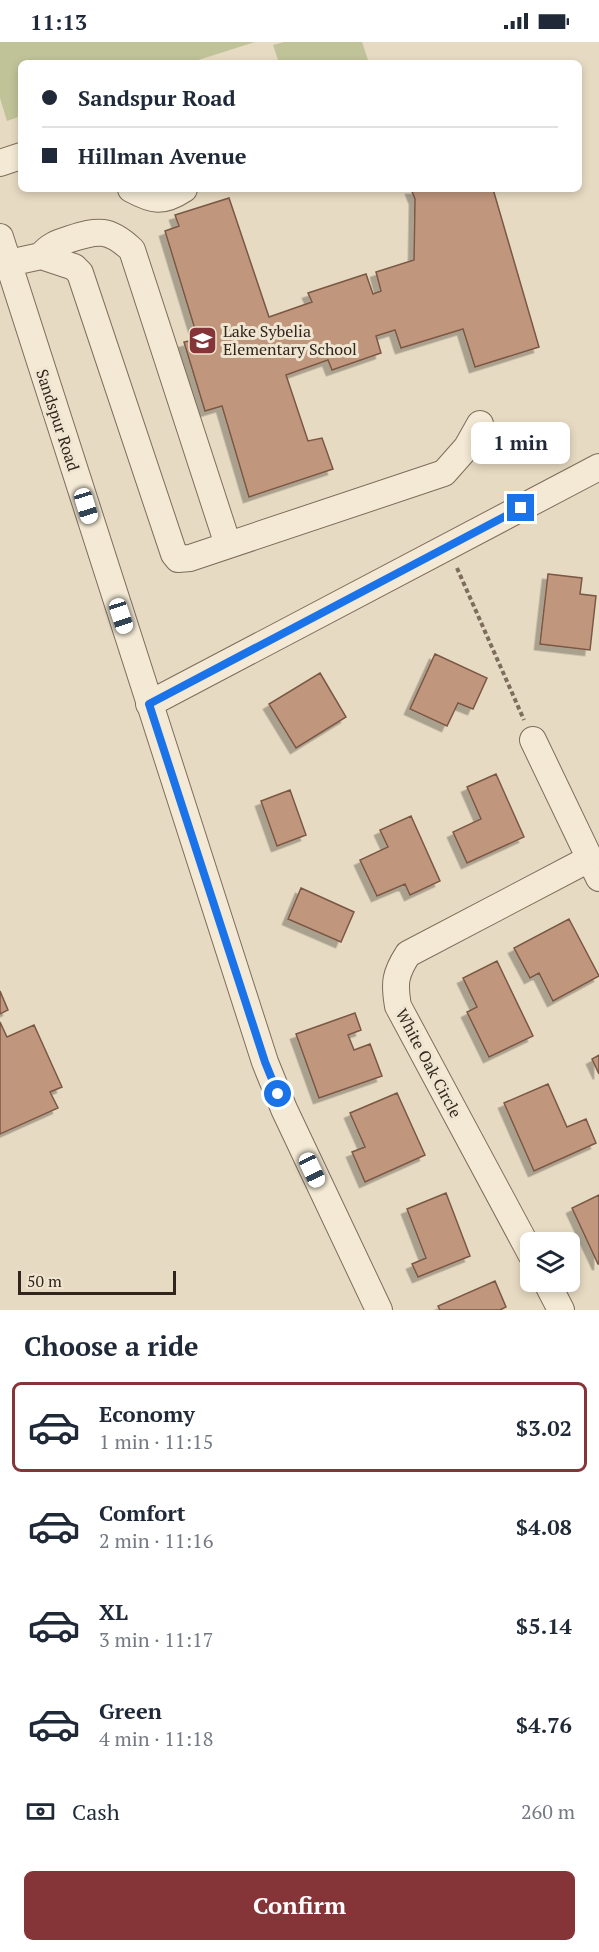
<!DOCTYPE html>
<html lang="en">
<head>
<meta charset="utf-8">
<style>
  :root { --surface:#fff; --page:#f6f6f7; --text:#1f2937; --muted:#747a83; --line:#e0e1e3; --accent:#853437 }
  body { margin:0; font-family:"PT Serif",serif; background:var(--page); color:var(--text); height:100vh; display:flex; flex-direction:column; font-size:22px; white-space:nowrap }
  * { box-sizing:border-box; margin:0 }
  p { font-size:20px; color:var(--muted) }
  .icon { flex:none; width:33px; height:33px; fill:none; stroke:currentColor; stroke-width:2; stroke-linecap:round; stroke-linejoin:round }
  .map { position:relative; height:1268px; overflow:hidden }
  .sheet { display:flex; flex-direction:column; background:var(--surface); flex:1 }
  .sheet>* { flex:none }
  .banner { position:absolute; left:18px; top:18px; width:564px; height:132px; border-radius:9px; box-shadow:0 3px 9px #0003; display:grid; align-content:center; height:132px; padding:0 24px; background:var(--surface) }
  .controls { position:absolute; left:520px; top:1190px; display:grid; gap:12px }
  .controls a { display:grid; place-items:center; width:60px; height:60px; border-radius:9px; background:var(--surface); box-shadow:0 3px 9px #0003; font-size:30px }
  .scale { position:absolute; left:18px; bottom:15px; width:158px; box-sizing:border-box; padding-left:6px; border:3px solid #30261e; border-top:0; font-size:16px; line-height:21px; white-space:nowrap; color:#30261e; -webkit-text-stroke:4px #efe5d0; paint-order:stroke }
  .end { position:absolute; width:27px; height:27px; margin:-14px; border:8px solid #1a73e8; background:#fff; box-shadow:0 0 0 3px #fff }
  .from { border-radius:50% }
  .bubble { position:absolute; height:42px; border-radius:9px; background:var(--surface); box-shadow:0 3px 9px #0003; font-size:20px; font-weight:600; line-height:42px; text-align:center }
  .car { position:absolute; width:18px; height:36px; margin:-18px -9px; border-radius:8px; box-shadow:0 0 4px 2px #0007; background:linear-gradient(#fff 24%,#345 0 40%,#fff 0 76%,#345 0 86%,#fff 0) }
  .banner b { display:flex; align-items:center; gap:21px; height:57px; font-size:22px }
  .banner b+b { border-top:2px solid var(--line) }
  .banner i { width:15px; height:15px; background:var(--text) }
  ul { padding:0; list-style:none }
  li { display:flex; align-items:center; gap:18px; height:90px; margin:0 12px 9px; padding:0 12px; border:3px solid transparent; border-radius:9px }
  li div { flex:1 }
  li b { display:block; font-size:22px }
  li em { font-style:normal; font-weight:600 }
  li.selected { border-color:var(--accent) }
  li>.icon { width:54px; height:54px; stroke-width:1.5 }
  h2 { padding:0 24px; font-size:27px; line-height:72px }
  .pay { display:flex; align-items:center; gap:15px; height:66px; padding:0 24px; font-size:22px }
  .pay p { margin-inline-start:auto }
  .action { display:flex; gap:12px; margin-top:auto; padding:12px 24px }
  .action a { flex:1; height:69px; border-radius:9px; background:var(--accent); color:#fff; font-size:24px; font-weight:600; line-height:69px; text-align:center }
  .status { display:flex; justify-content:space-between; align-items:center; height:42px; padding:0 30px; background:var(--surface); direction:ltr }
  .status svg { height:16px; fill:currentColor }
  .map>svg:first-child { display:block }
  .green { fill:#c0c398 }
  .building { fill:#c0967d; stroke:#7a5845; stroke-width:1.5; filter:url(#shadow) }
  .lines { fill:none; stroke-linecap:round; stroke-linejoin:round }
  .minor-casing { stroke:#7e6d5c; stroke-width:28 }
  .path { stroke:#7e6d5c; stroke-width:4; stroke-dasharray:4.5 3; stroke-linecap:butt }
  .minor { stroke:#f3e9d4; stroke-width:26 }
  .route { stroke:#1a73e8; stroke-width:8 }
  .labels { text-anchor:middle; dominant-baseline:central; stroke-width:6; stroke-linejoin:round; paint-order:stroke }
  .poi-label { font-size:16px; fill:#30261e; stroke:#efe5d0; text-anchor:start }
  .street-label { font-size:16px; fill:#30261e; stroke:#efe5d0 }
</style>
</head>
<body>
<div class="status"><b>11:13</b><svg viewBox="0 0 49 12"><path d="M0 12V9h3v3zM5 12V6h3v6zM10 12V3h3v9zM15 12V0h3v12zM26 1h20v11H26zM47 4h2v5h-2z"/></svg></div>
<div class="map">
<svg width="599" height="1268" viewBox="0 0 599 1268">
  <defs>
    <filter id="shadow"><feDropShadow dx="-5.5" dy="5.5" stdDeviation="0" flood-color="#0004"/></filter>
  </defs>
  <rect width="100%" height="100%" fill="#e7dac2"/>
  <path class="green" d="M0 0H255L189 21H21V74L7 79 0 56Z
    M284 0H362L369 21H279L273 3Z"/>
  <path class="building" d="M411 147H493L539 305 475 325 463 287 401 306 395 288 376 294 381 311 332 328 328 318 286 333 308 399 322 396 333 427 249 455 222 364 205 369 184 300 198 297 165 189 179 184 175 173 229 156 269 275 312 260 308 251 366 232 373 252 381 249 376 230 414 218 415 157Z
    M548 532 582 536 580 552 596 554 590 608 540 602Z
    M435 612 487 636 473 667 458 661 447 684 410 667Z
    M320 631 346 675 296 706 269 662Z
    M496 732 524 795 467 821 453 790 481 777 467 745Z
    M290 748 306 793 277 804 261 759Z
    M411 774 440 839 410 853 405 842 377 854 360 818 388 805 380 788Z
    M301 846 354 870 341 900 288 877Z
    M569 877 599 934 553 959 539 931 530 936 514 906Z
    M497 919 533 994 489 1015 467 970 477 965 463 936Z
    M0 949 8 968 0 972Z
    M355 971 361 988 348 993 354 1008 370 1002 382 1034 319 1056 296 992Z
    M0 980 7 995 34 983 62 1045 50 1050 58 1066 0 1092Z
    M599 1013V1032L592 1017Z
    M548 1042 567 1085 586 1077 596 1101 534 1129 504 1061Z
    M397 1051 425 1113 365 1140 352 1110 365 1105 350 1071Z
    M446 1151 470 1214 418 1235 412 1222 426 1216 407 1167Z
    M599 1153V1222H598L572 1166Z
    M495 1239 506 1265 500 1268H440L438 1264Z"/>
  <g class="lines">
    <defs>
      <path id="minor" d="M0 121 21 114
        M131 147C153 159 163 161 184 147
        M0 195 265 1020 284 1067 379 1268
        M41 214C49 204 57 201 70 197 98 188 109 186 132 208L228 503
        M9 221 41 214 74 225 80 231 174 512 178 517 190 516 444 431 467 405 480 382
        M149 662 599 425
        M533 698 599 836
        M531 1212 398 964C394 941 395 932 408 912L589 817
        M546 1239 561 1268"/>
    </defs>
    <use href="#minor" class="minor-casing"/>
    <path class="path" d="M457 526 524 678"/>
    <use href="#minor" class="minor"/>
  </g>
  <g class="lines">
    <path class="route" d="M278 1052 265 1020 149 662 521 466"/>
  </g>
  <defs>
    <symbol id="school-square" viewBox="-11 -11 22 22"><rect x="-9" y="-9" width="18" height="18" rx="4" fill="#853437" stroke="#efe5d0"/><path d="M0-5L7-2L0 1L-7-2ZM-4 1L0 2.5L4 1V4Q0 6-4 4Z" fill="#fff"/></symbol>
  </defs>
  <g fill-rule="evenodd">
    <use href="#school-square" x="186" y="282" width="33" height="33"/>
  </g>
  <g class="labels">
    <g class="poi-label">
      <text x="223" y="289">Lake Sybelia<tspan x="223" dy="18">Elementary School</tspan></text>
    </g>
    <g class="street-label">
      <text transform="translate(58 378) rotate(72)">Sandspur Road</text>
      <text transform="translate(429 1021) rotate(62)">White Oak Circle</text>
    </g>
  </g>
</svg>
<div class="controls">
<a><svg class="icon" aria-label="layers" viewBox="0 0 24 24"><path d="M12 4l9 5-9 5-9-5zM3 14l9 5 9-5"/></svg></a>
</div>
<div class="scale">50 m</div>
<i class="end from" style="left:278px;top:1052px"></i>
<i class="end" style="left:521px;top:466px"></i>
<div class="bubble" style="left:471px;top:380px;width:99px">1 min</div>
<i class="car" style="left:86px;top:464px;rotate:163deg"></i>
<i class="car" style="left:121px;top:574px;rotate:162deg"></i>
<i class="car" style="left:312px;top:1128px;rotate:155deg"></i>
<div class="banner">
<b><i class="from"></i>Sandspur Road</b>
<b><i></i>Hillman Avenue</b>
</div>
</div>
<section class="sheet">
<h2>Choose a ride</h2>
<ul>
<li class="selected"><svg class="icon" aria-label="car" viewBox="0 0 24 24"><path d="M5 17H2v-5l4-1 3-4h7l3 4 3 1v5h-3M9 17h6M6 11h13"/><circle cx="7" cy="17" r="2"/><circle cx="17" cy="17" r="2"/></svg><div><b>Economy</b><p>1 min · 11:15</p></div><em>$3.02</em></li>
<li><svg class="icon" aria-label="car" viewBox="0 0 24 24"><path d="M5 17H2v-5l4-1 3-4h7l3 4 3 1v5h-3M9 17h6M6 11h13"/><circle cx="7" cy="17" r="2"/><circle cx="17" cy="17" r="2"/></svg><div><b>Comfort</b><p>2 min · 11:16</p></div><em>$4.08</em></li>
<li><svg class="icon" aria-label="car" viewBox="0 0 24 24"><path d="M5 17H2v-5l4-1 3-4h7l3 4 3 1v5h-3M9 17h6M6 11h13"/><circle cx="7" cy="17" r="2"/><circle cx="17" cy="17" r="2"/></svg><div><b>XL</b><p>3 min · 11:17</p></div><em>$5.14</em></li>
<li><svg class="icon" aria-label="car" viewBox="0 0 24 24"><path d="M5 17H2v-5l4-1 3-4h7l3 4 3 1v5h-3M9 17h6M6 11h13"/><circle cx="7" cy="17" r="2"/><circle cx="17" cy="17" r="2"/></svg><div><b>Green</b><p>4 min · 11:18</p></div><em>$4.76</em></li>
</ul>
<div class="pay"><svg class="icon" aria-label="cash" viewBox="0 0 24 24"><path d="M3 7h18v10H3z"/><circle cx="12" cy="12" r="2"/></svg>Cash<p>260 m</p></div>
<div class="action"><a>Confirm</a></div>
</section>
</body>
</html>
